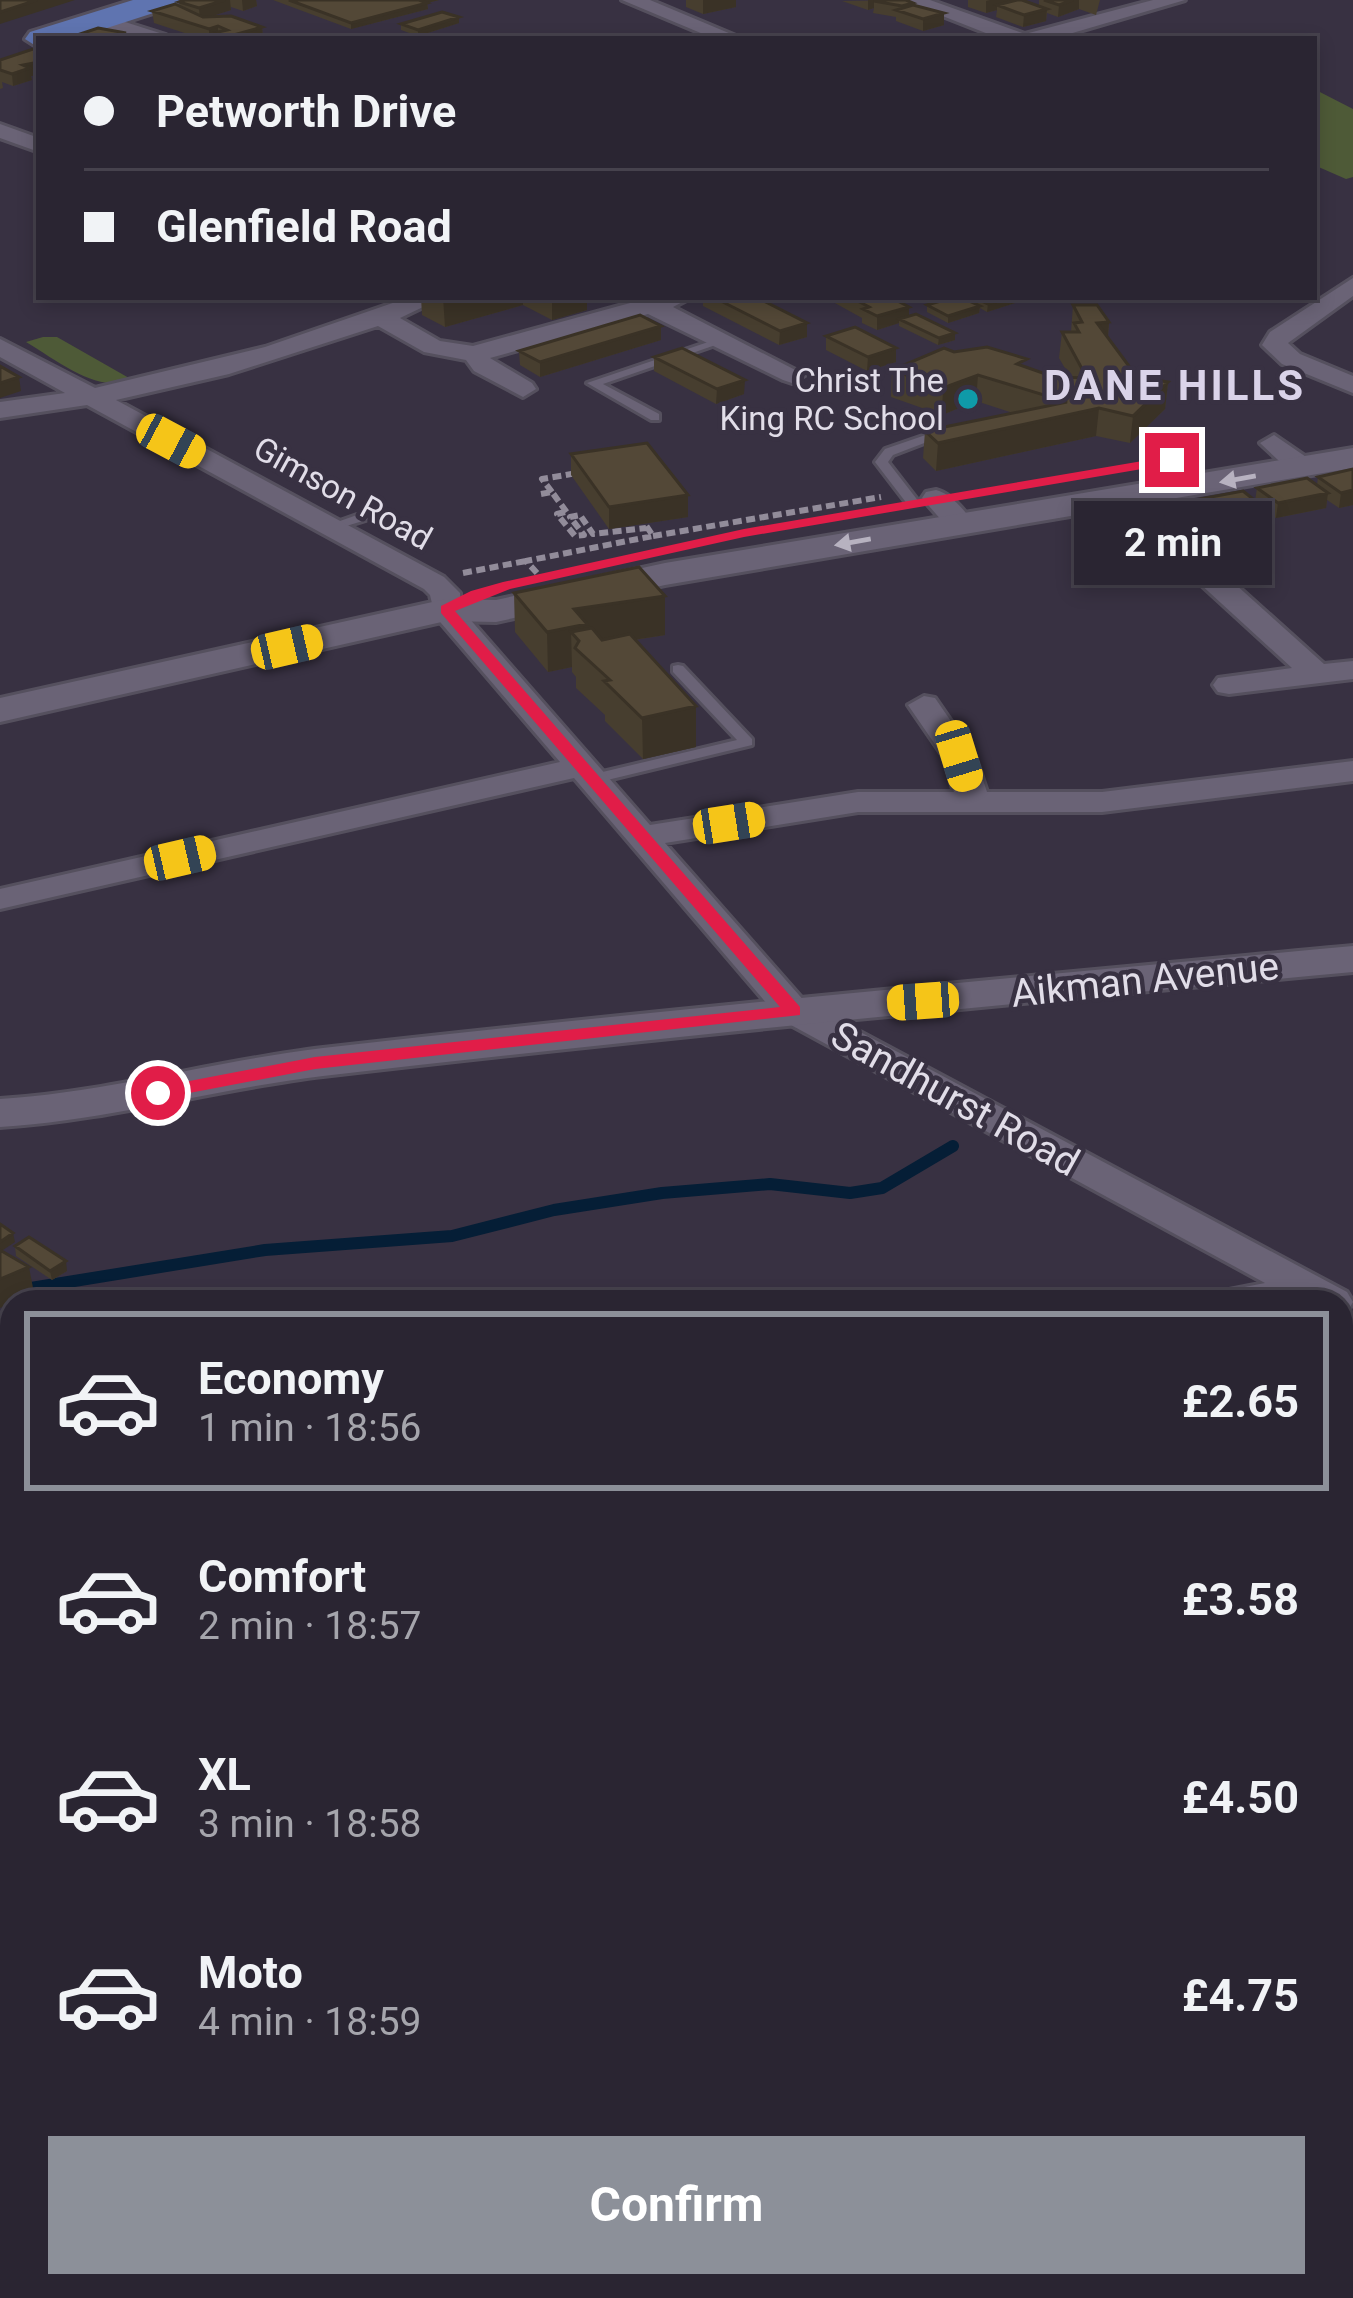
<!DOCTYPE html>
<html lang="en">
<head>
<meta charset="utf-8">
<style>
  :root { --surface:#2a2532; --page:#322d3a; --text:#f1f3f6; --muted:#a5a5ac; --line:#46424d; --accent:#8c9099 }
  body { margin:0; font-family:Roboto,sans-serif; background:var(--page); color:var(--text); height:100vh; display:flex; flex-direction:column; font-size:45px; white-space:nowrap }
  * { box-sizing:border-box; margin:0 }
  p { font-size:39px; color:var(--muted) }
  .icon { flex:none; width:66px; height:66px; fill:none; stroke:currentColor; stroke-width:2; stroke-linecap:round; stroke-linejoin:round }
  .map { position:relative; flex:1; overflow:hidden }
  .drawer { position:absolute; left:0px; top:1290px; width:1353px; height:1008px; display:flex; flex-direction:column; background:var(--surface); border-radius:36px 36px 0 0; box-shadow:0 6px 18px #0003,0 0 0 3px var(--line) }
  .drawer>* { flex:none }
  .hud { position:absolute; left:36px; top:36px; width:1281px; height:264px; border-radius:0px; box-shadow:0 6px 18px #0003,0 0 0 3px var(--line); display:grid; align-content:center; height:264px; padding:0 48px; background:var(--surface) }
  .end { position:absolute; width:54px; height:54px; margin:-27px; border:15px solid #e11d48; background:#fff; box-shadow:0 0 0 6px #fff }
  .from { border-radius:50% }
  .bubble { position:absolute; height:84px; border-radius:0px; background:var(--surface); box-shadow:0 6px 18px #0003,0 0 0 3px var(--line); font-size:39px; font-weight:700; line-height:84px; text-align:center }
  .car { position:absolute; width:36px; height:72px; margin:-36px -18px; border-radius:15px; box-shadow:0 0 9px 3px #0007; background:linear-gradient(#f5c518 24%,#345 0 40%,#f5c518 0 76%,#345 0 86%,#f5c518 0) }
  .hud b { display:flex; align-items:center; gap:42px; height:114px; font-size:45px }
  .hud b+b { border-top:3px solid var(--line) }
  .hud i { width:30px; height:30px; background:var(--text) }
  ul { padding:21px 0 0; list-style:none }
  li { display:flex; align-items:center; gap:36px; height:180px; margin:0 24px 18px; padding:0 24px; border:6px solid transparent; border-radius:0px }
  li div { flex:1 }
  li b { display:block; font-size:45px }
  li em { font-style:normal; font-weight:700 }
  li.active { border-color:var(--accent) }
  li>.icon { width:108px; height:108px; stroke-width:1.5 }
  .button { display:flex; gap:24px; margin-top:auto; padding:24px 48px }
  .button a { flex:1; height:138px; border-radius:0px; background:var(--accent); color:#fff; font-size:48px; font-weight:700; line-height:138px; text-align:center }
  .map>svg:first-child { display:block }
  .green { fill:#4e5a37 }
  .lines { fill:none; stroke-linecap:round; stroke-linejoin:round }
  .stream { stroke:#051e36; stroke-width:12 }
  .service-casing { stroke:#55505e; stroke-width:6 }
  .minor-casing { stroke:#55505e; stroke-width:6 }
  .tertiary-casing { stroke:#55505e; stroke-width:6 }
  .primary-casing { stroke:#55505e; stroke-width:6 }
  .path { stroke:#928c9a; stroke-width:6; stroke-dasharray:9 4.5; stroke-linecap:butt }
  .service { fill:#6a6376; fill-rule:evenodd }
  .minor { fill:#6a6376; fill-rule:evenodd }
  .tertiary { fill:#6a6376; fill-rule:evenodd }
  .primary { fill:#5f74b0; fill-rule:evenodd }
  .wall { fill:#473e2f }
  .shaded-wall { fill:#3a3226 }
  .building { fill:#534837; stroke:#3a3226; stroke-width:3 }
  .oneway { fill:#b7b2c0 }
  .route { fill:#e11d48 }
  .culture-dot { fill:#0f9aa8; stroke:#383142; stroke-width:4.5 }
  .labels { text-anchor:middle; dominant-baseline:central; stroke-width:9; stroke-linejoin:round; paint-order:stroke }
  .far-poi-label { font-size:33px; fill:#e1dde8; stroke:#383142; text-anchor:end }
  .far-street-label { font-size:33px; fill:#e1dde8; stroke:#383142 }
  .street-label { font-size:39px; fill:#e1dde8; stroke:#383142 }
  .far-district-label { font-size:42px; font-weight:bold; letter-spacing:3px; fill:#dad3e9; stroke:#383142 }
</style>
</head>
<body>
<div class="map">
<svg width="1353" height="2298" viewBox="0 0 1353 2298">
  <rect width="100%" height="100%" fill="#383142"/>
  <path class="green" d="M1314 89 1353 109V177L1346 179 1314 165Z
    M43 337H57L129 378C101 397 52 357 26 342Z
    M1353 1480V2071L1341 2076V1481Z
    M12 2084V2286H859L831 2298H0V2104Z"/>
  <g class="lines">
    <path class="stream" d="M31 1288 265 1250 452 1236 554 1210 662 1193 770 1184 850 1193 882 1188 953 1146"/>
    <defs>
      <path id="service" d="M717 339 727 341 603 384 659 414V420H651L587 383Z
        M943 429 953 432 893 455 888 462 919 502 908 505 875 462 885 449Z
        M374 509 381 513 379 516 330 531 323 527Z
        M678 665 683 666 752 739V745L595 783 590 781V775L737 740 673 672V666Z"/>
      <path id="minor" d="M622 0H650L743 39H715Z
        M902 0H930L1025 34 1153 0H1185L1052 39H1001Z
        M100 14 166 35 169 39H139L93 24 90 20Z
        M0 124 39 138V152L0 138Z
        M1353 278V296L1288 343 1300 354 1353 376V393L1282 364 1262 345 1270 332Z
        M410 297H444L400 318 440 341 473 346 652 297H692L673 307 805 375 792 383 783 380 648 314 490 358 532 383 536 389 523 397 474 371 466 360 424 352 378 326 229 374 116 400 444 577 460 593 461 609 650 825 858 792H954L943 756 908 705 924 696 935 698 975 756 987 792H1102L1353 761V781L1102 812H858L665 843 806 1003 1347 1292 1353 1302 1347 1312 1341 1313V1302H1213L1219 1292 1265 1283 780 1019 574 778 0 909V889L560 762 435 616 430 595 424 589 87 405 0 418V402L65 393 0 357V339L95 388 265 347Z
        M1274 435 1312 461 1316 467 1312 473H1292L1260 443Z
        M936 490C952 494 965 511 974 524L970 530H950L922 498 926 492Z
        M1124 491 1134 493 1324 664 1353 661V679L1229 694 1218 692 1213 685 1218 678 1292 668 1114 505 1110 499 1114 493Z
        M12 1634V1681L0 1685V1638Z"/>
      <path id="tertiary" d="M1353 448V468L665 585 496 622 446 621 0 722V698L446 599 496 600 665 563Z
        M1353 946V972C1009 1004 666 1036 323 1076 213 1089 112 1120 0 1127V1099C110 1092 214 1061 323 1048 666 1009 1009 978 1353 946Z"/>
      <path id="primary" d="M133 0H179L175 6 73 39H39V48L25 39 30 32Z"/>
    </defs>
    <use href="#service" class="service-casing"/>
    <use href="#minor" class="minor-casing"/>
    <use href="#tertiary" class="tertiary-casing"/>
    <use href="#primary" class="primary-casing"/>
    <path class="path" d="M552 492 542 479 577 473
      M541 494 552 492 568 514
      M565 512 557 514 575 536 584 535 570 517 580 515 593 534 646 528
      M653 536 881 497
      M463 573 526 561
      M537 573 526 561 653 536 645 524"/>
    <use href="#service" class="service"/>
    <use href="#minor" class="minor"/>
    <use href="#tertiary" class="tertiary"/>
    <use href="#primary" class="primary"/>
  </g>
  <path class="wall" d="M185 0H256L257 6 243 11 231 7V10L208 17 262 27 263 39H203L154 23 152 11 180 6 179 2Z
    M273 0H439L427 3 428 9 351 29Z
    M686 0H736V7L703 14 686 7Z
    M906 0 944 25 923 31 896 21V17L873 13 874 8 868 10 842 1Z
    M968 0H1010L1009 2 1039 6V0H1100L1096 15 1079 9 1058 17 1047 13 1046 21 1023 27 996 17 997 10 986 13 968 7Z
    M459 23 418 36 401 30V24Z
    M39 47V75L31 76 32 80 13 86 2 82 3 88 0 89V60Z
    M421 297H587V310L552 320 523 305 445 327 422 315Z
    M703 297H756L807 323V337L779 345 703 306Z
    M824 297H890L909 307V316L955 340 938 345 899 326V323L877 330 862 323V318Z
    M965 297H1024V300L987 312 980 308 979 313 948 323 927 312V305L965 299Z
    M1073 305 1109 322 1108 338 1137 377 1168 382 1165 409 1130 443 1096 436 936 471 923 458 925 431 1013 413 976 401 942 415 891 397 892 370 954 352 1026 367 1054 377H1070L1059 358 1062 332H1071Z
    M826 336 896 362 867 371 826 350Z
    M661 340 540 377 520 365 519 351Z
    M654 357 744 394 716 404 654 371Z
    M571 454 688 495V517L609 529 571 475Z
    M1353 469V505L1339 508 1327 500 1326 508 1276 518 1263 509 1261 523 1206 532 1187 516 1189 501H1255L1257 488 1317 485 1318 477Z
    M514 593 665 596V635L635 640 696 747 643 759 605 721V715L576 688V677L572 672V667L548 672 515 632Z
    M15 1246 67 1271 52 1280 16 1256Z"/>
  <path class="shaded-wall" d="M37 0H75L0 24V12Z
    M225 0H230L231 10 200 20 199 8Z
    M242 0H256L257 6 243 11Z
    M419 0H439L427 3 428 9 351 29V23Z
    M703 0H736V7L703 14Z
    M868 0H885L874 1V8L868 10Z
    M990 0H1010L1009 6 997 5V10L986 13V1Z
    M1073 0H1079V9L1058 17 1059 5Z
    M1047 9 1046 21 1023 27 1024 15Z
    M944 13V25L923 31V19Z
    M459 17V23L418 36V30Z
    M218 26V39H209V29Z
    M262 27 263 39H230V36Z
    M126 33 127 39H96Z
    M39 62V75L31 76 32 80 13 86 12 74 23 65Z
    M443 297H523V305L445 327Z
    M552 297H587V310L552 320Z
    M1013 297H1024V300L987 312 988 304Z
    M980 306 979 313 948 323V316Z
    M909 307V321L899 319V323L877 330V316Z
    M1109 322 1107 348 1097 323Z
    M807 323V337L779 345 780 331Z
    M661 326V340L540 377V362Z
    M955 333V340L938 345 939 338Z
    M896 348V362L867 371 868 357Z
    M978 375 976 401 942 415 943 388Z
    M19 377 21 391 0 398V383Z
    M745 380 744 394 716 404 717 389Z
    M1168 382 1165 409 1130 443 1133 416Z
    M1099 408 1096 436 936 471 938 443Z
    M1353 490V505L1339 508 1341 493Z
    M1328 493 1326 508 1276 518 1278 503Z
    M688 495V517L609 529V507Z
    M1263 507 1261 523 1206 532 1208 516Z
    M665 596V635L588 647 571 632 572 667 548 672 547 632 574 609Z
    M696 706V747L643 759 642 718Z
    M13 1233 15 1242 0 1252V1242Z
    M66 1261 67 1271 52 1280 50 1271Z
    M29 1267 34 1293 0 1308V1279Z"/>
  <path class="building" d="M0 0H37L0 12Z
    M185 0H225L199 8 179 2Z
    M289 0H419L427 3 351 23Z
    M878 0H906L913 3 902 6 874 1Z
    M1017 0H1022L1047 9 1024 15 997 5Z
    M1044 0H1073L1059 5Z
    M175 4 203 17 231 16 262 27 230 36 218 32 227 30 218 26 209 29 152 11Z
    M913 5 944 13 923 19 896 10Z
    M442 12 459 17 418 30 401 24Z
    M98 28 126 33 96 39H65Z
    M39 47V62L23 65 30 68 12 74 0 70V60Z
    M713 297H756L807 323 780 331Z
    M850 297H890L909 307 877 316 863 309 869 307Z
    M954 297H960L980 306 948 316 927 305Z
    M972 297H1013L988 304Z
    M1073 305H1097L1109 322 1097 323 1137 377 1168 382 1133 416 1099 408 938 443 925 431 1067 402 978 375 943 388 892 370 944 348 954 352 987 347 1027 359 1017 364 1054 377 1087 378 1062 332H1079L1074 323 1082 322Z
    M916 314 955 333 939 338 899 319Z
    M640 315 661 326 540 362 519 351Z
    M855 327 896 348 868 357 826 336Z
    M682 348 745 380 717 389 654 357Z
    M0 366 19 377 0 383Z
    M647 443 688 495 609 507 571 454Z
    M1353 469V490L1341 493 1318 477Z
    M1307 478 1328 493 1278 503 1257 488Z
    M1243 491 1263 507 1208 516 1189 501Z
    M639 567 665 596 574 609 587 624 547 632 514 593Z
    M592 628 602 640 630 634 696 706 642 718 604 681 610 680 575 648 579 641 571 632Z
    M0 1224 13 1233 0 1242Z
    M29 1237 66 1261 50 1271 15 1246Z
    M0 1250 29 1267 0 1279Z"/>
  <defs><path id="oneway-solid" d="M-6-.8H1V-3.2L6.5 0L1 3.2V.8H-6Z" transform="scale(3)"/></defs>
  <g class="oneway">
    <use href="#oneway-solid" transform="translate(1238 479) rotate(170)"/>
    <use href="#oneway-solid" transform="translate(853 542) rotate(170)"/>
  </g>
  <path class="route" d="M1172 456 1177 463 744 537 510 589 455 611 800 1007V1015L315 1069 158 1099 148 1093 158 1087 315 1057 780 1007 441 613V606L471 591 503 582 744 529Z"/>
  <circle class="culture-dot" cx="968" cy="399" r="12"/>
  <g class="labels">
    <g class="far-poi-label">
      <text x="944" y="380">Christ The<tspan x="944" dy="38">King RC School</tspan></text>
    </g>
    <g class="far-street-label">
      <text transform="translate(343 493) rotate(29)">Gimson Road</text>
    </g>
    <g class="street-label">
      <text transform="translate(1145 980) rotate(-6)">Aikman Avenue</text>
      <text transform="translate(955 1099) rotate(29)">Sandhurst Road</text>
    </g>
    <g class="far-district-label">
      <text x="1175" y="385">DANE HILLS</text>
    </g>
  </g>
</svg>
<i class="end from" style="left:158px;top:1093px"></i>
<i class="end" style="left:1172px;top:460px"></i>
<div class="bubble" style="left:1074px;top:501px;width:198px">2 min</div>
<i class="car" style="left:171px;top:441px;rotate:118deg"></i>
<i class="car" style="left:287px;top:647px;rotate:77deg"></i>
<i class="car" style="left:959px;top:756px;rotate:163deg"></i>
<i class="car" style="left:729px;top:823px;rotate:81deg"></i>
<i class="car" style="left:180px;top:858px;rotate:77deg"></i>
<i class="car" style="left:923px;top:1001px;rotate:266deg"></i>
<div class="hud">
<b><i class="from"></i>Petworth Drive</b>
<b><i></i>Glenfield Road</b>
</div>
<section class="drawer">
<ul>
<li class="active"><svg class="icon" aria-label="car" viewBox="0 0 24 24"><path d="M5 17H2v-5l4-1 3-4h7l3 4 3 1v5h-3M9 17h6M6 11h13"/><circle cx="7" cy="17" r="2"/><circle cx="17" cy="17" r="2"/></svg><div><b>Economy</b><p>1 min · 18:56</p></div><em>£2.65</em></li>
<li><svg class="icon" aria-label="car" viewBox="0 0 24 24"><path d="M5 17H2v-5l4-1 3-4h7l3 4 3 1v5h-3M9 17h6M6 11h13"/><circle cx="7" cy="17" r="2"/><circle cx="17" cy="17" r="2"/></svg><div><b>Comfort</b><p>2 min · 18:57</p></div><em>£3.58</em></li>
<li><svg class="icon" aria-label="car" viewBox="0 0 24 24"><path d="M5 17H2v-5l4-1 3-4h7l3 4 3 1v5h-3M9 17h6M6 11h13"/><circle cx="7" cy="17" r="2"/><circle cx="17" cy="17" r="2"/></svg><div><b>XL</b><p>3 min · 18:58</p></div><em>£4.50</em></li>
<li><svg class="icon" aria-label="car" viewBox="0 0 24 24"><path d="M5 17H2v-5l4-1 3-4h7l3 4 3 1v5h-3M9 17h6M6 11h13"/><circle cx="7" cy="17" r="2"/><circle cx="17" cy="17" r="2"/></svg><div><b>Moto</b><p>4 min · 18:59</p></div><em>£4.75</em></li>
</ul>
<div class="button"><a>Confirm</a></div>
</section>
</div>
</body>
</html>
